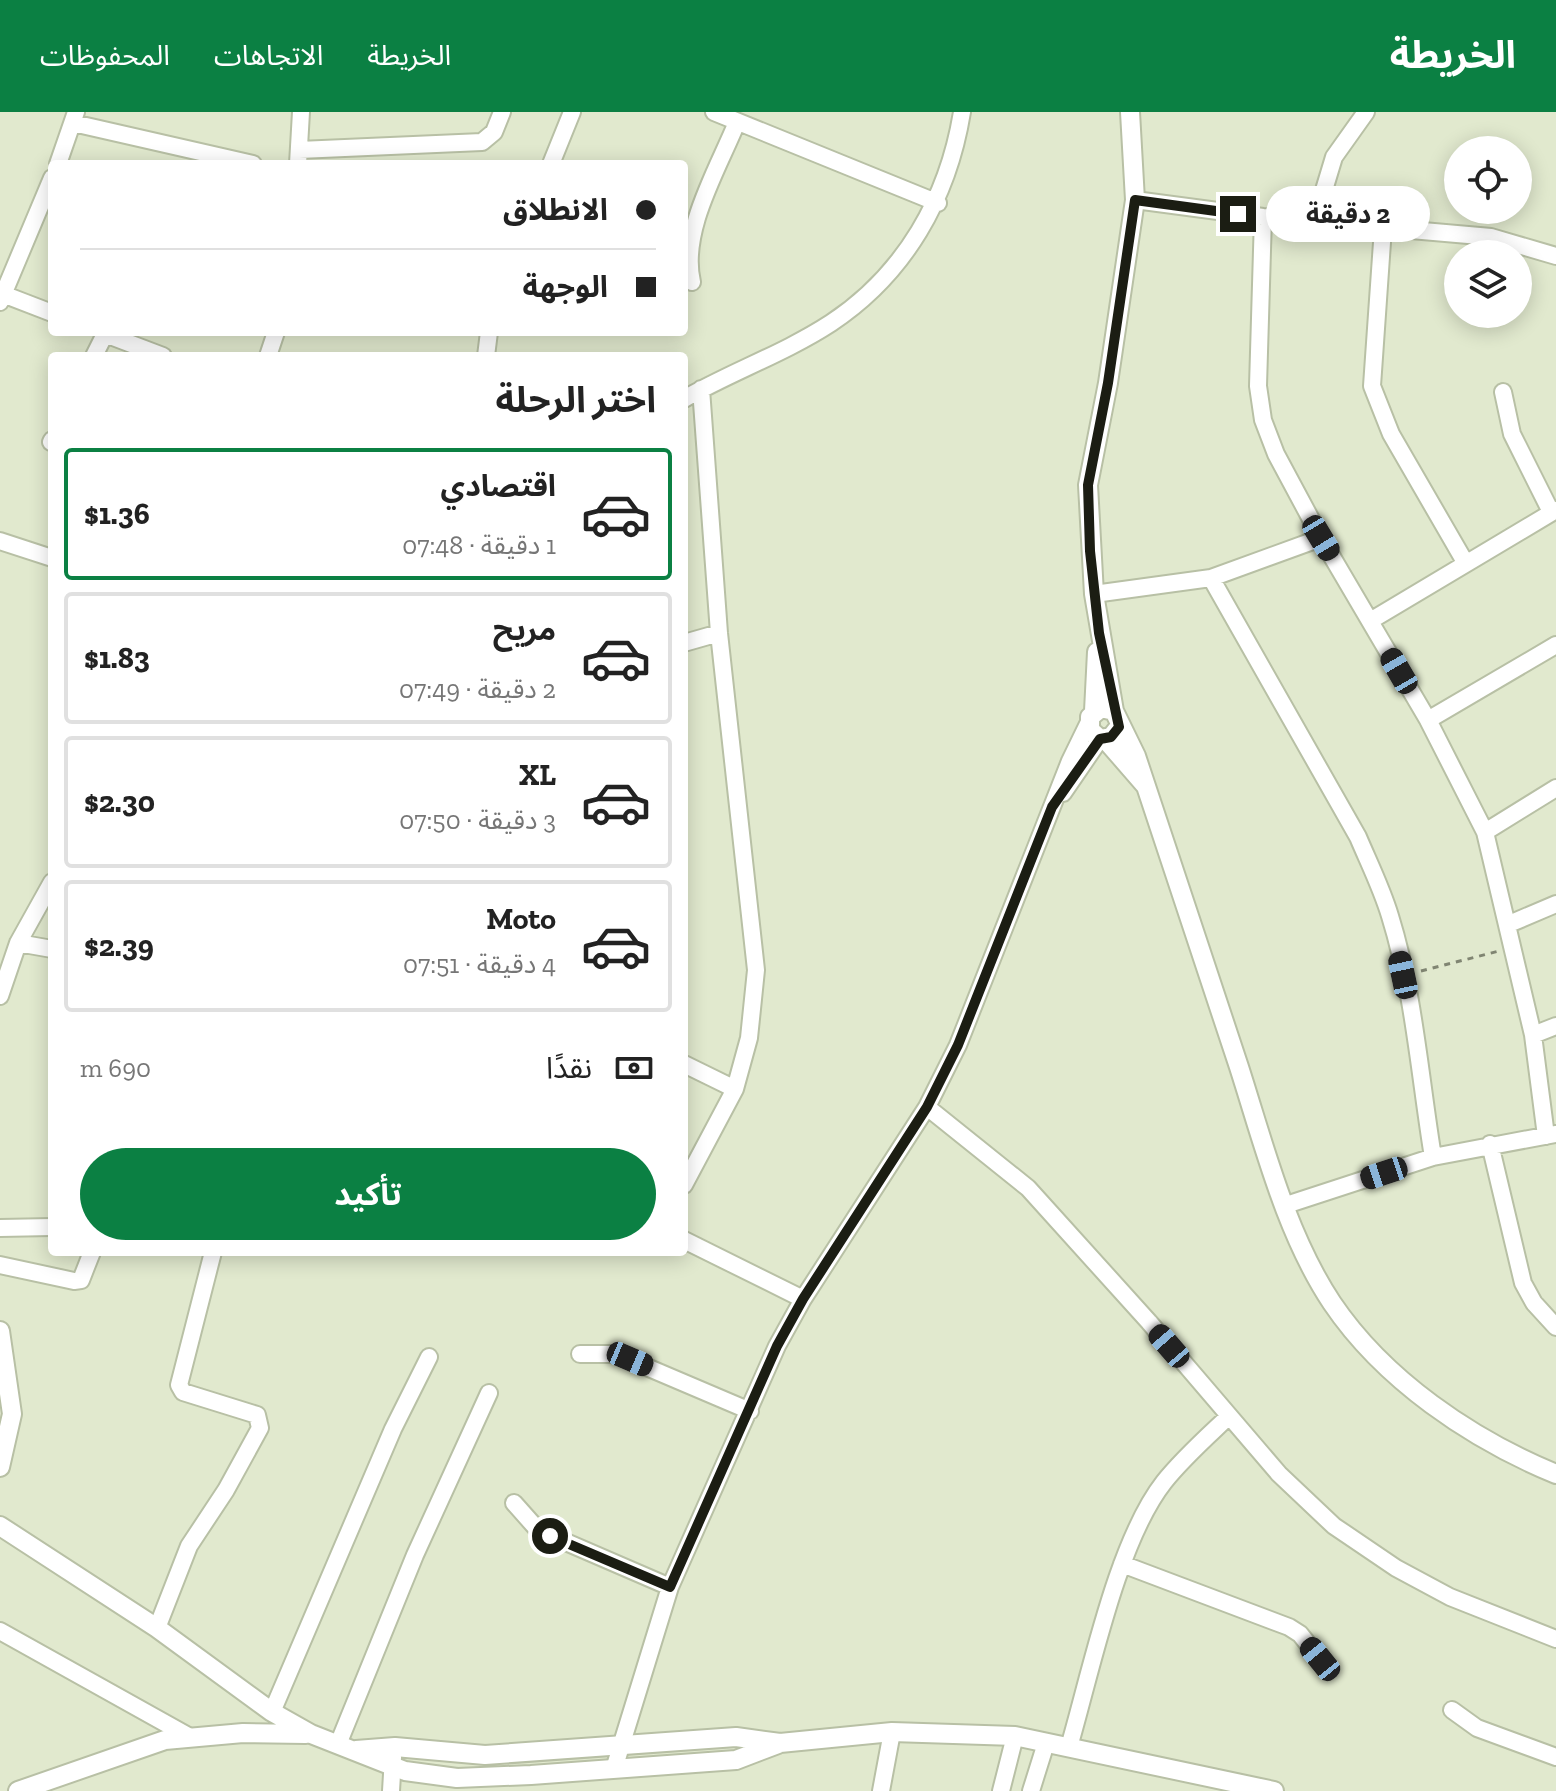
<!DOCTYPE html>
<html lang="ar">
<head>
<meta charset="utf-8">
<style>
  :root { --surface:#fff; --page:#f6f6f6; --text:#222; --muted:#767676; --line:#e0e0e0; --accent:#0b8043 }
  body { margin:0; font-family:"Zilla Slab","Noto Sans Arabic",serif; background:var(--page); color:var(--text); direction:rtl; height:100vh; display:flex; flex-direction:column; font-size:30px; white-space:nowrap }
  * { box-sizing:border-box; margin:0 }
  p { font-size:26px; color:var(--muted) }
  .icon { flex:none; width:44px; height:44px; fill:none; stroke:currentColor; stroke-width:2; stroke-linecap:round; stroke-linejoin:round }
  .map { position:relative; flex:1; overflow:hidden; direction:ltr }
  .sheet { position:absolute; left:48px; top:240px; width:640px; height:904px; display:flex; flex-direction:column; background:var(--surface); border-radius:8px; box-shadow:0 4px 20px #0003; direction:rtl }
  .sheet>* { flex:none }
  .hud { position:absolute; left:48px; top:48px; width:640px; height:176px; border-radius:8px; box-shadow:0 4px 20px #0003; direction:rtl; display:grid; align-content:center; height:176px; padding:0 32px; background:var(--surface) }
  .controls { position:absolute; left:1444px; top:24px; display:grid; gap:16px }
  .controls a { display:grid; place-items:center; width:88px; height:88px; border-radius:50%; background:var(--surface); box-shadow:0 4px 20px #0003; font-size:40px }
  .end { position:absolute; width:36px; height:36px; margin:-18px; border:10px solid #1b1d13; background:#fff; box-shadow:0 0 0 4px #fff }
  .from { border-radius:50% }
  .bubble { position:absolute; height:56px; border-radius:28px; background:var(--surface); box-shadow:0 4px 20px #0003; font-size:26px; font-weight:700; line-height:56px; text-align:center; direction:rtl }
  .car { position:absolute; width:24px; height:48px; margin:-24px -12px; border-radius:10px; box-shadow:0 0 6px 2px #0007; background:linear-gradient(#222 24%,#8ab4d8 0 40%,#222 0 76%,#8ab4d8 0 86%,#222 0) }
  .hud b { display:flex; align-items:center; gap:28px; height:76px; font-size:30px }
  .hud b+b { border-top:2px solid var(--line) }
  .hud i { width:20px; height:20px; background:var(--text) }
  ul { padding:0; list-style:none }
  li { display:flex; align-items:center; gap:24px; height:132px; margin:0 16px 12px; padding:0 16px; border:4px solid var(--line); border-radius:8px }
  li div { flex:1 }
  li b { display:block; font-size:30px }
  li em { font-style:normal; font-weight:700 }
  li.active { border-color:var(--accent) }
  li>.icon { width:72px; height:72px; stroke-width:1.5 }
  h2 { padding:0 32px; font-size:36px; line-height:96px }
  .pay { display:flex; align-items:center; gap:20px; height:88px; padding:0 32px; font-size:30px }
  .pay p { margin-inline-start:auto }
  .button { display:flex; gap:16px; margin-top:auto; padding:16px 32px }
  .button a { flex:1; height:92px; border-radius:48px; background:var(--accent); color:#fff; font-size:32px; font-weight:700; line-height:92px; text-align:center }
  header { display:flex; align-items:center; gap:48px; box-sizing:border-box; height:112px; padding:0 40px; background:var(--accent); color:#fff }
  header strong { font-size:38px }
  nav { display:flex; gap:44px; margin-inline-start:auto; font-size:28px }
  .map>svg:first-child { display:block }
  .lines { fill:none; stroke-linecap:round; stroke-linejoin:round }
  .minor-casing { stroke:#b8c0a5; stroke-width:20 }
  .tertiary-casing { stroke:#b8c0a5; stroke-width:22 }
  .path { stroke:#808572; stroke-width:3; stroke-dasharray:6 6; stroke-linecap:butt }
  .minor { stroke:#fff; stroke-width:16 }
  .tertiary { stroke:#fff; stroke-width:18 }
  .route { stroke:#1b1d13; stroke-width:10 }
</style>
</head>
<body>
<header>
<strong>الخريطة</strong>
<nav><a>الخريطة</a><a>الاتجاهات</a><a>المحفوظات</a></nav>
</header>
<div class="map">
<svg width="1556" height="1679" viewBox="0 0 1556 1679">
  <rect width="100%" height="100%" fill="#e1e9ce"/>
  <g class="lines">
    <defs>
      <path id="minor" d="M714 0 938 91
        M73 11 253 52
        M299 38 482 30 494 20 502 0
        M58 52 76 0
        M298 52 301 0
        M551 52 572 0
        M1135 88 1263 105 1491 125 1556 144
        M1263 105 1258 274 1263 308 1276 342 1321 426 1428 608 1485 720 1533 923 1546 1024
        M1315 108 1334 45 1366 0
        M1383 116 1372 274 1391 322 1465 450
        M692 170C680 119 718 57 737 10
        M0 181 52 201
        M0 190 52 66
        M94 244 105 222 163 244
        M268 244 276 220
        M486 244 489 220
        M1503 280 1512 322 1551 400
        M684 287C731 260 785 241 831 211 905 162 948 86 962 0
        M51 330 52 328
        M0 429 52 446
        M1211 466 1358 725C1369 751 1382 777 1390 804 1414 881 1420 966 1433 1045
        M1094 482 1211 466 1321 426
        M1370 509 1556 398
        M684 531 719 521
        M1428 608 1556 533
        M1063 681 1100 627
        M1485 720 1556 676
        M1509 812 1556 792
        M18 831 52 837
        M0 884 18 831 52 770
        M1533 923 1556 914
        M684 952 735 977
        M927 995 1028 1076 1149 1210 1279 1362 1334 1414 1396 1456 1450 1485 1556 1527
        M1490 1032 1523 1171 1534 1191 1556 1215
        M684 1073 735 977 749 926 756 858 719 521 701 277
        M1286 1093 1433 1045 1555 1022
        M0 1116 52 1115
        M684 1128 803 1187
        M0 1153 74 1169 81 1168 92 1140
        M580 1242H616L750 1299
        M514 1391 538 1418 670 1475
        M1122 1452 1289 1515 1300 1522 1320 1547
        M157 1516 189 1434 226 1378 260 1316 257 1303 183 1280 179 1273 213 1140
        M0 1519 190 1625
        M1452 1598 1477 1616 1556 1645
        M272 1600 393 1317 429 1245
        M339 1630 415 1443 489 1281
        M1069 1635C1091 1560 1117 1430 1164 1370 1183 1346 1207 1325 1229 1304
        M614 1657 670 1475 777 1234 803 1187 927 995 958 933 1070 649 1088 612
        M391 1679 393 1645
        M881 1679 892 1620
        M1001 1679 1015 1624
        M1031 1679 1046 1631"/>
      <path id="tertiary" d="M1094 599 1097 540
        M1114 599 1094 482 1088 373 1108 271 1135 88 1130 0
        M1119 615 1111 625 1100 627 1090 618V605L1101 596 1114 599 1136 644C1171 747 1205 851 1239 955 1264 1033 1286 1122 1332 1191 1384 1268 1471 1327 1556 1362
        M1105 627 1145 673
        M0 1219 12 1302 0 1355
        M0 1414 157 1516 272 1600 311 1622 405 1659 457 1666 531 1663 736 1648 778 1632
        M356 1638 395 1635 485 1643 736 1625 780 1631 892 1620 1015 1624 1274 1679
        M18 1679 165 1628 243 1621 306 1622"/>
    </defs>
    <use href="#minor" class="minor-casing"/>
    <use href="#tertiary" class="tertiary-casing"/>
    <path class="path" d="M1421 859 1499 839"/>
    <use href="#minor" class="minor"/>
    <use href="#tertiary" class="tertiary"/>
  </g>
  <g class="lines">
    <path class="route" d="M550 1424 670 1475 777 1234 803 1187 927 995 958 933 1052 695 1100 627 1111 625 1119 615 1099 521 1090 439 1088 373 1108 271 1135 88 1238 102"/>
  </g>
</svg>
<div class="controls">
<a><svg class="icon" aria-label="locate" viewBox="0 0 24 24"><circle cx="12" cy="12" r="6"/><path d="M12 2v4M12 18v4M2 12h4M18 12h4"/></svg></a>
<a><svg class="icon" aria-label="layers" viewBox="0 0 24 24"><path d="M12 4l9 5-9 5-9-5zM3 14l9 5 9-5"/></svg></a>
</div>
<i class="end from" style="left:550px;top:1424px"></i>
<i class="end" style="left:1238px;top:102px"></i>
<div class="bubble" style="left:1266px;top:74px;width:164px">2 دقيقة</div>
<i class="car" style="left:1321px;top:426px;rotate:149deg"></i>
<i class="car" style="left:1399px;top:559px;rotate:330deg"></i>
<i class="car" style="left:1403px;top:863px;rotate:348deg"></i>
<i class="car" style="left:1384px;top:1061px;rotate:252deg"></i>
<i class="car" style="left:1169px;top:1234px;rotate:319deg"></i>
<i class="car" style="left:630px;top:1247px;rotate:113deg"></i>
<i class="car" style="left:1320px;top:1547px;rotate:321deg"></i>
<div class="hud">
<b><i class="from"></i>الانطلاق</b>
<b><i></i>الوجهة</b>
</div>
<section class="sheet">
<h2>اختر الرحلة</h2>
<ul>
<li class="active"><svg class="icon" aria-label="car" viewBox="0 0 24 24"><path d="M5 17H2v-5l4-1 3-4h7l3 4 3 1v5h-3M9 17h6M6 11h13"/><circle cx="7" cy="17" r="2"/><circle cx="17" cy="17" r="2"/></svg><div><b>اقتصادي</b><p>1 دقيقة · 07:48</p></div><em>$1.36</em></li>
<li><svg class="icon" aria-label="car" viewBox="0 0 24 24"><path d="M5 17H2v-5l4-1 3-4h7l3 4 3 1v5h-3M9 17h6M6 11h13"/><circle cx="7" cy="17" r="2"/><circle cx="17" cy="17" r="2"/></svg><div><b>مريح</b><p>2 دقيقة · 07:49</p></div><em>$1.83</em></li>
<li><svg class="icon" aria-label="car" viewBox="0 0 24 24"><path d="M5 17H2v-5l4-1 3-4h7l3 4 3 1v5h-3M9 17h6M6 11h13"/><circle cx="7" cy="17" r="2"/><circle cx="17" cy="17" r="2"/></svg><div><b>XL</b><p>3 دقيقة · 07:50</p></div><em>$2.30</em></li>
<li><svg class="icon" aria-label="car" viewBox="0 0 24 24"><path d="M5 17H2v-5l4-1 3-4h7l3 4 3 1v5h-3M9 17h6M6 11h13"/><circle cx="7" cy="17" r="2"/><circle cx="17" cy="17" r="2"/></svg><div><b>Moto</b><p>4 دقيقة · 07:51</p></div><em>$2.39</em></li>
</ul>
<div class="pay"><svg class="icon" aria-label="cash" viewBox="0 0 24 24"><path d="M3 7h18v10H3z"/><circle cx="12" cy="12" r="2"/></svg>نقدًا<p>690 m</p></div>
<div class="button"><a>تأكيد</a></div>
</section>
</div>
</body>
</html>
